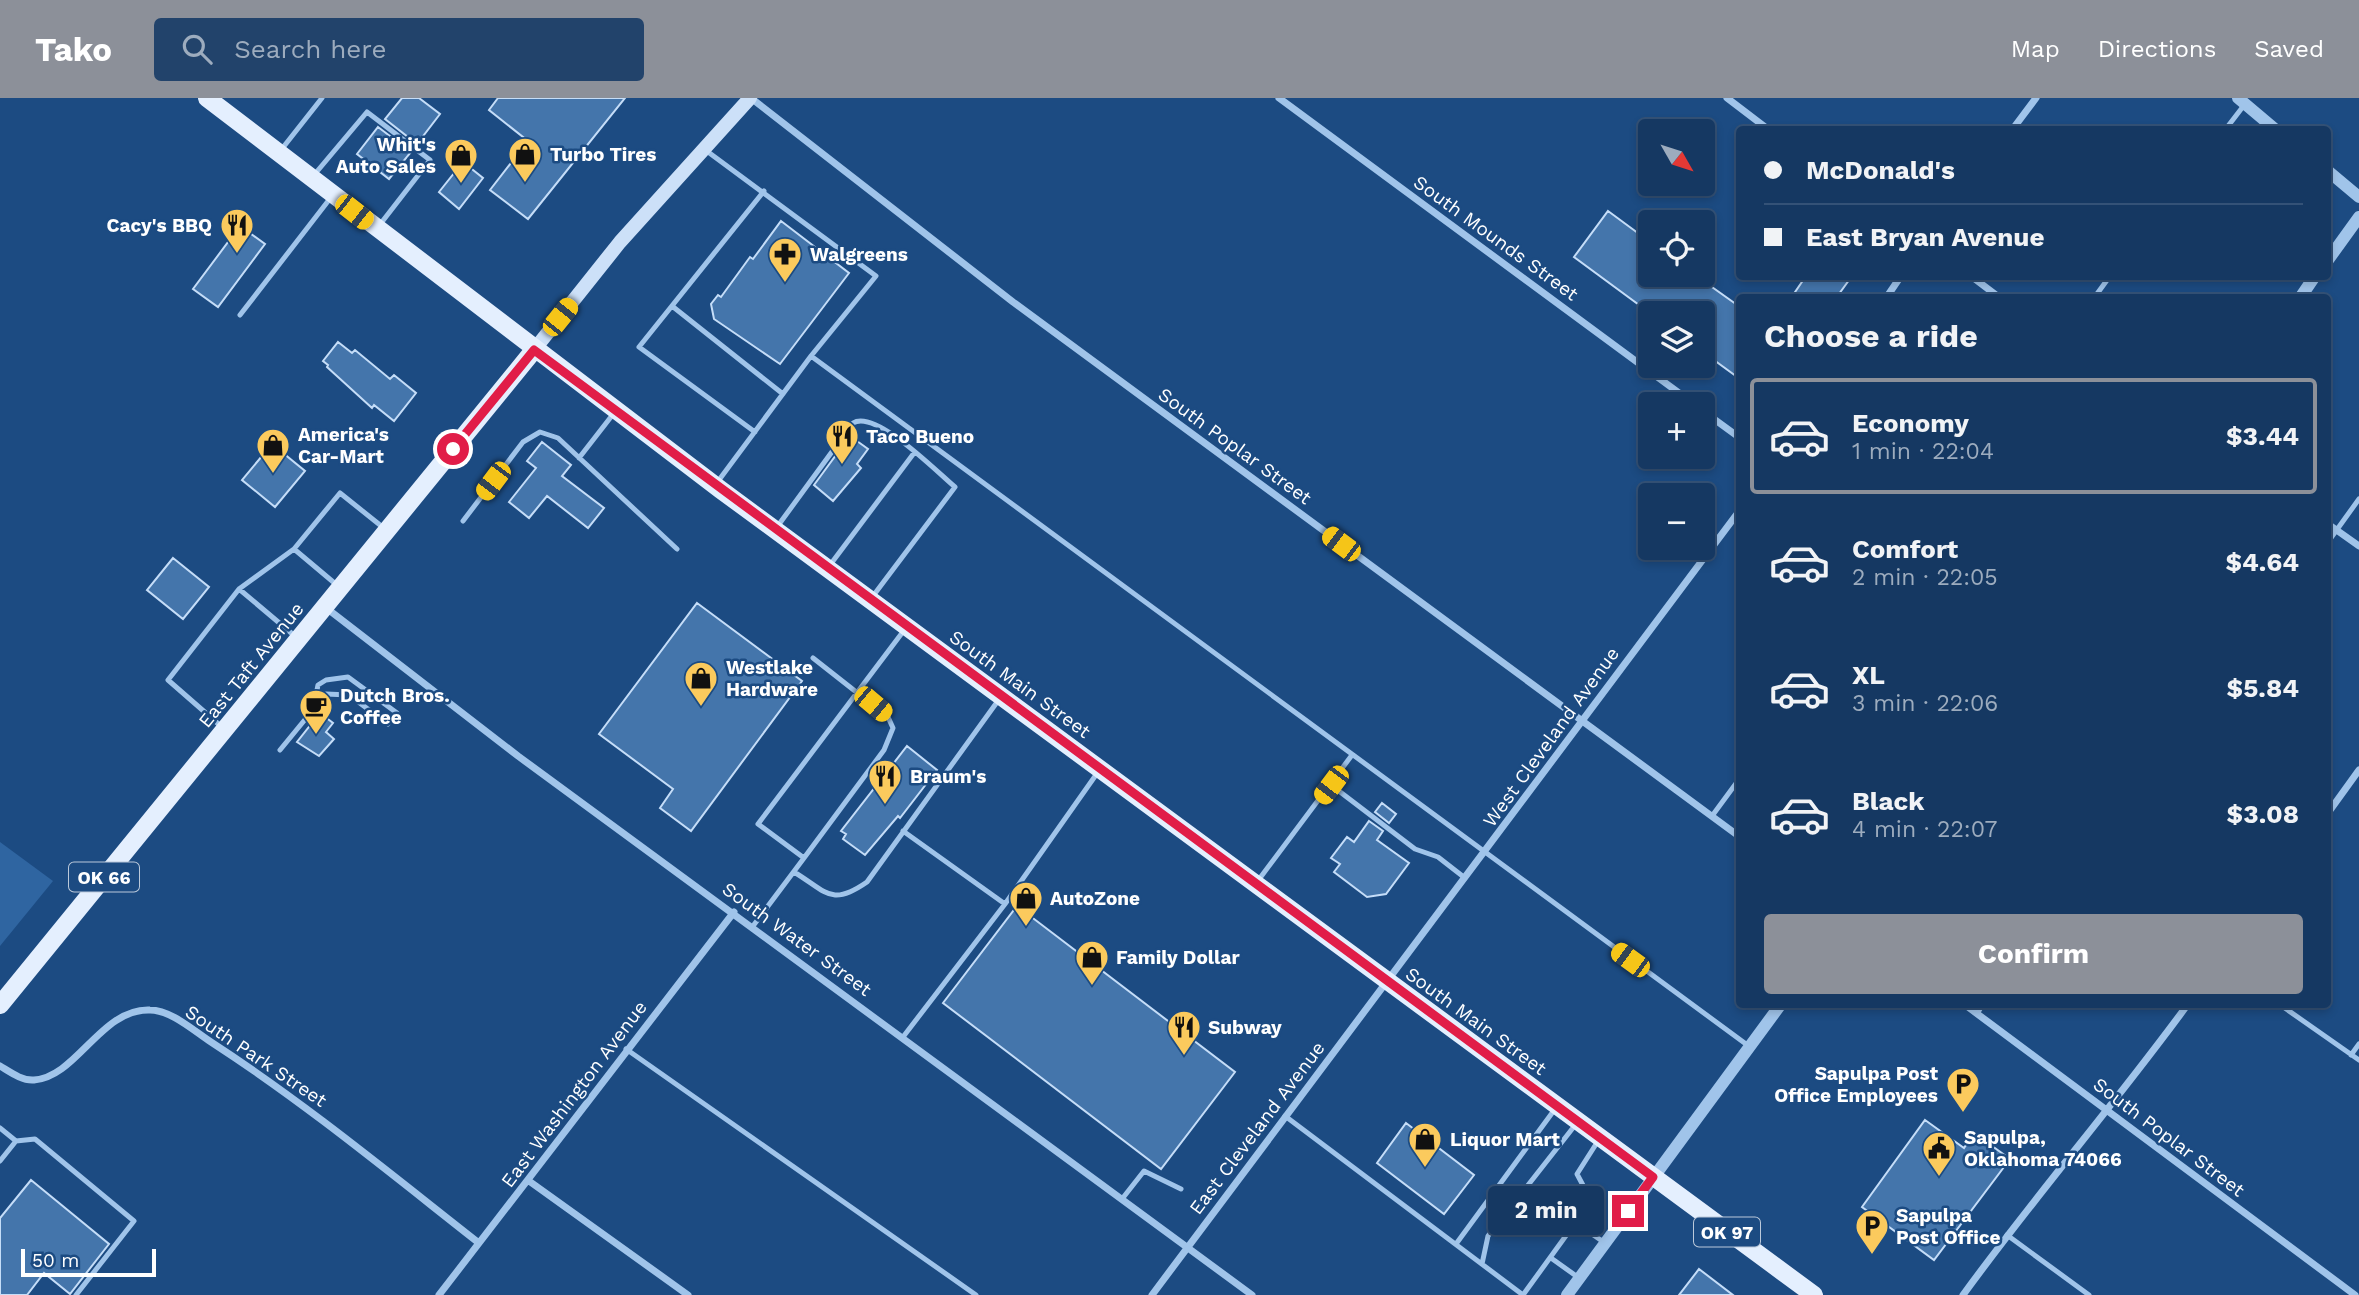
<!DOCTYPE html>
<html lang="en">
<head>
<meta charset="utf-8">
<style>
  :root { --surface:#153862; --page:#22436b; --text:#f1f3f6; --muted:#9dacbe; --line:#345277; --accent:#8c9099 }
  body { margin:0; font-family:"Work Sans",sans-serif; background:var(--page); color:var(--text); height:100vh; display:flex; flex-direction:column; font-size:26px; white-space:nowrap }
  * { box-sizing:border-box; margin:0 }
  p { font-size:23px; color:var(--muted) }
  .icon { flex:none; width:38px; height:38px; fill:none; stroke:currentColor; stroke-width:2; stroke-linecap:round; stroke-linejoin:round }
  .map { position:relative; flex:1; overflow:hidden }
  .details { position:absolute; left:1736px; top:196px; width:595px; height:714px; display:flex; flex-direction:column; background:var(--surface); border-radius:7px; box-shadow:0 4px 10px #0003,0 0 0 2px var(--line) }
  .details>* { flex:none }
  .top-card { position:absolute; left:1736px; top:28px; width:595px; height:154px; border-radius:7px; box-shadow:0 4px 10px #0003,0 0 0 2px var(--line); display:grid; align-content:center; height:154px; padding:0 28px; background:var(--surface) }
  .needle { width:46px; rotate:129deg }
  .tools { position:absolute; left:1638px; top:21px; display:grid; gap:14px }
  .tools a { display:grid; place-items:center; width:77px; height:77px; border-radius:7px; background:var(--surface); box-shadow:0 4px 10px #0003,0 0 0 2px var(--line); font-size:35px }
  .scale { position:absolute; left:21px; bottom:18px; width:135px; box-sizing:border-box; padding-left:7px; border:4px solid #fff; border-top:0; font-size:19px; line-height:24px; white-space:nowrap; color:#fff; -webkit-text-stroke:5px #1c4b82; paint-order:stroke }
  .end { position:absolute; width:32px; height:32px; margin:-16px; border:9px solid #e11d48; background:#fff; box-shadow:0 0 0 4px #fff }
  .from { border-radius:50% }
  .bubble { position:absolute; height:49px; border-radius:7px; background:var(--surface); box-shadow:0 4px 10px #0003,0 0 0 2px var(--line); font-size:23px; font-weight:700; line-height:49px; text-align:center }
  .car { position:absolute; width:21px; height:42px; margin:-21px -10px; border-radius:9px; box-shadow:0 0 5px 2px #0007; background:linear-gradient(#f5c518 24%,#345 0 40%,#f5c518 0 76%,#345 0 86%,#f5c518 0) }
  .top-card b { display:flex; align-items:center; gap:24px; height:66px; font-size:26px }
  .top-card b+b { border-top:2px solid var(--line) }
  .top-card i { width:18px; height:18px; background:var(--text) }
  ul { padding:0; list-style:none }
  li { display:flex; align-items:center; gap:21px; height:116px; margin:0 14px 10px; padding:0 14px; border:4px solid transparent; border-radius:7px }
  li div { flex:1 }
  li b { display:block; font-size:26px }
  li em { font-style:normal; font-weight:700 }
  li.on { border-color:var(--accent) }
  li>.icon { width:63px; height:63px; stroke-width:1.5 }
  h2 { padding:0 28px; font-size:32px; line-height:84px }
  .cta { display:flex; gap:14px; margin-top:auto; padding:14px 28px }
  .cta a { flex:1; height:80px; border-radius:7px; background:var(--accent); color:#fff; font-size:28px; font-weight:700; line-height:80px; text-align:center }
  header { display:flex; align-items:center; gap:42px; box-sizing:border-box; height:98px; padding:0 35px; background:var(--accent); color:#fff }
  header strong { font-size:33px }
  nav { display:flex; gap:38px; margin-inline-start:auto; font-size:24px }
  .search { width:490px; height:63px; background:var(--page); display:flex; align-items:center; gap:18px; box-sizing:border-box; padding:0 24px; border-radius:7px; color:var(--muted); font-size:26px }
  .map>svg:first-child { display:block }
  .green { fill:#2f65a1 }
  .building { fill:#4475ab; stroke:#c5ddf8; stroke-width:2 }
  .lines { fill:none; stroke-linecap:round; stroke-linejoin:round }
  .service { stroke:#a0c4ea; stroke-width:5 }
  .minor { stroke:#a0c4ea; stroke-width:7 }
  .tertiary { stroke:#a0c4ea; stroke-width:12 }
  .secondary { stroke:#cce0f8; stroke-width:14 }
  .primary { stroke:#e4effe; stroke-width:18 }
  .route { stroke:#e11d48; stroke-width:9 }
  .labels { text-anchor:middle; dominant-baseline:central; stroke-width:5; stroke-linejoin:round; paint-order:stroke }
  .shield { fill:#1c4b82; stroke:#bbc9da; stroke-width:2 }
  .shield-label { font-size:18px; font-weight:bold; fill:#fff }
  .poi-label { font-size:19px; font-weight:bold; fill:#fff; stroke:#1c4b82; text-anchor:start }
  .street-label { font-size:19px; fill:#fff; stroke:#1c4b82 }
</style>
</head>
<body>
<header>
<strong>Tako</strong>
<div class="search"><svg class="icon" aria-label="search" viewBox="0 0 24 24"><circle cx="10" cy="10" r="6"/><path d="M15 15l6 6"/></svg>Search here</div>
<nav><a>Map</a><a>Directions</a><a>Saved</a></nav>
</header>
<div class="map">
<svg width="2359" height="1197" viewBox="0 0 2359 1197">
  <rect width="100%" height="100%" fill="#1c4b82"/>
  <path class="green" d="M0 744 53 783 0 848Z"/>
  <path class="building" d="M402 0H419L440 16 417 46 385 21Z
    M498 0H625L528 121 490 92 528 43 489 12Z
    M378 29 411 54 389 81 357 56Z
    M463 64 483 80 459 111 439 94Z
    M1608 113 1650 144V177H1695L1740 209V281L1703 254V215H1650L1574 159Z
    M781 123 849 175 780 266 714 221 711 206 718 197 721 199 750 159 753 161Z
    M240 128 265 146 218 209 193 191Z
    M1806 178H1852L1836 200H1791Z
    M338 244 352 255 355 252 390 281 394 277 416 295 394 323 374 307 372 310 327 269 328 267 323 263Z
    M850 338 868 351 857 366 861 370 833 403 814 387Z
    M542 344 571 367 562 378 604 410 588 430 547 398 529 420 509 404 536 370 527 363Z
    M272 346 305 373 275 409 242 382Z
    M173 460 209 489 183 521 147 492Z
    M697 505 802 583 691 733 660 710 673 691 599 636Z
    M320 615 333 625 326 634 334 641 319 658 297 644Z
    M907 648 937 672 900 720 898 718 865 757 843 741 846 736 841 733Z
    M1382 705 1396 716 1389 725 1375 714Z
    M1369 723 1383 733 1377 742 1409 765 1386 796 1367 799 1334 774 1340 766 1331 760 1347 739 1354 744Z
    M1017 808 1235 974 1161 1071 943 905Z
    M1925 1022 1964 1050 1974 1035 2010 1061 1934 1162 1862 1109Z
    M1406 1025 1474 1077 1444 1116 1377 1065Z
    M31 1082 109 1146 70 1196 44 1175 27 1197H0V1120Z
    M1699 1171 1733 1197H1679Z"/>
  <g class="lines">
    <path class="service" d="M2225 32 2245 6
      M704 51 876 178 811 258 716 386
      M281 52 322 0
      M314 77 367 14 430 62 378 129
      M2094 200 2110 178
      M672 208 783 296
      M240 217 332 98
      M811 258 1750 949
      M755 334 639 249 764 93
      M579 360 614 315
      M463 423 523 344 540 334 558 340 677 451
      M777 429 853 325C875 311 936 373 955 389L873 498
      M2328 444 2359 401
      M294 451 338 488
      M830 467 914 355
      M239 491 296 539
      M314 607 318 587 326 582 348 579 397 615
      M223 630 168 582 239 491 294 451 340 395 385 431
      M280 652 326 596 349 597 388 626
      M1331 687 1415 751 1438 759 1465 780
      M1712 718 1740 680
      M903 733 1005 806
      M804 760 884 652 893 630 888 619 813 560
      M794 774C827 794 831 809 867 784L1000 600
      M1257 784 1352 657
      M753 828 804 760 758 726 905 531
      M2279 906 2359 962
      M1977 916 1983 906
      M903 939 1005 806 1098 674
      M626 951 976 1197
      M2351 957 2359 946
      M1285 1018 1523 1197
      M0 1030 16 1043 0 1063
      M16 1043 35 1041 134 1123 76 1197
      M1122 1101 1144 1073 1181 1091
      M1576 1125 1605 1145
      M2007 1137 2089 1197
      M1456 1146 1555 1011
      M1551 1160 1579 1180
      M1482 1166 1488 1138 1576 1026
      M1523 1197 1586 1110V1093L1577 1076 1598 1043"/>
    <path class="minor" d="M751 0 1013 204 1740 739
      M1279 0 1694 306
      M1727 0 1769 32
      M2012 32 2036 0
      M1971 178 2000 200
      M1886 200 1901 178
      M1703 313 1740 340
      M2328 426 2359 448
      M325 509 518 658 1252 1197
      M2328 715 2359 672
      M1964 906 2355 1197
      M0 968C10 974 22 983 34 982 77 979 101 910 150 912 171 912 194 933 211 944 305 1005 391 1076 479 1145
      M529 1083 688 1197
      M439 1197 734 814
      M1152 1197 1740 412
      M1963 1197C2035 1098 2115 1006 2188 906"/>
    <path class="tertiary" d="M2238 0 2276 32
      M2328 73 2359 99
      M2328 162 2359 119
      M2300 200 2315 178
      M1567 1197 1781 906"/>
    <path class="secondary" d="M534 252 620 144 750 0"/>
    <path class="primary" d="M207 0 721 392 1814 1197
      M0 907 534 252"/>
  </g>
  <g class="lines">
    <path class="route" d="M453 351 534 252 1653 1079 1628 1113"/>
  </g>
  <defs>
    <symbol id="shop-pin" viewBox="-11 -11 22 30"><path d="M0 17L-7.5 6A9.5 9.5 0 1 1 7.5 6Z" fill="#fbca5d" stroke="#1c4b82"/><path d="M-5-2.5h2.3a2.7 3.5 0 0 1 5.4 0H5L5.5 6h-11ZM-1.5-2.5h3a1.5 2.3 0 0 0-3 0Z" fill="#111"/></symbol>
    <symbol id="restaurant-pin" viewBox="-11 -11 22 30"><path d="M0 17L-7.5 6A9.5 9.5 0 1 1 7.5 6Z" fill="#fbca5d" stroke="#1c4b82"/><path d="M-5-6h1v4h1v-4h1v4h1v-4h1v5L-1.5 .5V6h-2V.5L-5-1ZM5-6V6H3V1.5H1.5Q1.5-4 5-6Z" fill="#111"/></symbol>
    <symbol id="pharmacy-pin" viewBox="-11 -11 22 30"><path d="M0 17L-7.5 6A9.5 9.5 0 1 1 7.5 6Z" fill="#fbca5d" stroke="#1c4b82"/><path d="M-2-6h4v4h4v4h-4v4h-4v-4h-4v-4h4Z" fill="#111"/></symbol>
    <symbol id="cafe-pin" viewBox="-11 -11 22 30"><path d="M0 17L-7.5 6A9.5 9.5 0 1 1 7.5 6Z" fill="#fbca5d" stroke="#1c4b82"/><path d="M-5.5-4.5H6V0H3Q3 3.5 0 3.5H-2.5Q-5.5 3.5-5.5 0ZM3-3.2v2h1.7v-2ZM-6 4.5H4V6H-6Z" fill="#111"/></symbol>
    <symbol id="parking-pin" viewBox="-11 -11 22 30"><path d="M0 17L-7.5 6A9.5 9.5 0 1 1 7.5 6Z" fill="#fbca5d" stroke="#1c4b82"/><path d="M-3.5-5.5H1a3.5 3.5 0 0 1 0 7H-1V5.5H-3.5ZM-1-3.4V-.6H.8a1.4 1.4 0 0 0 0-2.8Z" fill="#111"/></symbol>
    <symbol id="civic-pin" viewBox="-11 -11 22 30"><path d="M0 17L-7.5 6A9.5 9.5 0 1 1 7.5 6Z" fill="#fbca5d" stroke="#1c4b82"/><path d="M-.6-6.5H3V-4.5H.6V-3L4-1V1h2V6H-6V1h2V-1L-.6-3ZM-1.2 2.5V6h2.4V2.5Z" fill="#111"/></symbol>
  </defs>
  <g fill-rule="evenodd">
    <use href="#shop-pin" x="506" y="37" width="38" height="52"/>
    <use href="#shop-pin" x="442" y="38" width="38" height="52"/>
    <use href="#restaurant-pin" x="218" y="108" width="38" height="52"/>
    <use href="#pharmacy-pin" x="766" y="137" width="38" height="52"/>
    <use href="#restaurant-pin" x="823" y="319" width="38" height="52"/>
    <use href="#shop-pin" x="254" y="328" width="38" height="52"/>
    <use href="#shop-pin" x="682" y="561" width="38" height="52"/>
    <use href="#cafe-pin" x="297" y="589" width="38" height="52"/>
    <use href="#restaurant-pin" x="866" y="659" width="38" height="52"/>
    <use href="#shop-pin" x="1007" y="781" width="38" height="52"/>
    <use href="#shop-pin" x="1073" y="840" width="38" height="52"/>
    <use href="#restaurant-pin" x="1165" y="910" width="38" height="52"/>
    <use href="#parking-pin" x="1944" y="967" width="38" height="52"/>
    <use href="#shop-pin" x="1406" y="1022" width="38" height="52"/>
    <use href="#civic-pin" x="1920" y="1031" width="38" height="52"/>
    <use href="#parking-pin" x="1853" y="1109" width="38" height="52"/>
  </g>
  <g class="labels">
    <g class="shield">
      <rect x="69" y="764.5" width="70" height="29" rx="5"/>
      <rect x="1694" y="1119.5" width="66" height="29" rx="5"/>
    </g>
    <g class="shield-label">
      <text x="104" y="779">OK 66</text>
      <text x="1727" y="1134">OK 97</text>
    </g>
    <g class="poi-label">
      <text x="436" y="46" text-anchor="end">Whit's<tspan x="436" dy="22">Auto Sales</tspan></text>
      <text x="550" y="56">Turbo Tires</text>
      <text x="212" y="127" text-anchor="end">Cacy's BBQ</text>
      <text x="810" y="156">Walgreens</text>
      <text x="298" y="336">America's<tspan x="298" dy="22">Car-Mart</tspan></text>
      <text x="866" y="338">Taco Bueno</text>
      <text x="726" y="569">Westlake<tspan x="726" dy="22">Hardware</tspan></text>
      <text x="340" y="597">Dutch Bros.<tspan x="340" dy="22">Coffee</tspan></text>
      <text x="910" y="678">Braum's</text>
      <text x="1050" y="800">AutoZone</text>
      <text x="1116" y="859">Family Dollar</text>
      <text x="1208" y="929">Subway</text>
      <text x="1938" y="975" text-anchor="end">Sapulpa Post<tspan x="1938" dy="22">Office Employees</tspan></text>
      <text x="1964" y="1039">Sapulpa,<tspan x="1964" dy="22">Oklahoma 74066</tspan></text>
      <text x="1450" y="1041">Liquor Mart</text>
      <text x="1896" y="1117">Sapulpa<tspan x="1896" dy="22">Post Office</tspan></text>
    </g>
    <g class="street-label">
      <text transform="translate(1496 140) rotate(36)">South Mounds Street</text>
      <text transform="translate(1235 348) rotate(36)">South Poplar Street</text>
      <text transform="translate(251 567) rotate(-51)">East Taft Avenue</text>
      <text transform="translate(1020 586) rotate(36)">South Main Street</text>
      <text transform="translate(1551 639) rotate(-54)">West Cleveland Avenue</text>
      <text transform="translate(797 841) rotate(36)">South Water Street</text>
      <text transform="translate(1476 923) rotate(36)">South Main Street</text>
      <text transform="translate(256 958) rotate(34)">South Park Street</text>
      <text transform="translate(574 996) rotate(-53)">East Washington Avenue</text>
      <text transform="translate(1257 1030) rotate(-53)">East Cleveland Avenue</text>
      <text transform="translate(2169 1039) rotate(37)">South Poplar Street</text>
    </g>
  </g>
</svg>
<div class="tools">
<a><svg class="needle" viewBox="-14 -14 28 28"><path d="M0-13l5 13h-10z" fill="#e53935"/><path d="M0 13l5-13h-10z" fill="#9dacbe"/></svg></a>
<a><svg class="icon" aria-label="locate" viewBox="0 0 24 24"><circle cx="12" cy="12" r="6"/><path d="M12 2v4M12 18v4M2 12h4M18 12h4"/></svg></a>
<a><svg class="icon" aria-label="layers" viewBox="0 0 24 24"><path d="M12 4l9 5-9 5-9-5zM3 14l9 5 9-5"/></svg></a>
<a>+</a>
<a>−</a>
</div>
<div class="scale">50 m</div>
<i class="end from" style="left:453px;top:351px"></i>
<i class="end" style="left:1628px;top:1113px"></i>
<div class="bubble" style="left:1488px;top:1088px;width:116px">2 min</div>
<i class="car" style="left:354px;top:114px;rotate:128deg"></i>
<i class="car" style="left:560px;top:219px;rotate:39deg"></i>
<i class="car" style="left:493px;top:383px;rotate:217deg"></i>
<i class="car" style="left:1341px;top:446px;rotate:307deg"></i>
<i class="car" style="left:873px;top:606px;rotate:130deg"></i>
<i class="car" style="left:1331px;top:687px;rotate:217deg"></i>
<i class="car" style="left:1630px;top:862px;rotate:306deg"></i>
<div class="top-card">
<b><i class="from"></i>McDonald's</b>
<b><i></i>East Bryan Avenue</b>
</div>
<section class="details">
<h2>Choose a ride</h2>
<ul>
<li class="on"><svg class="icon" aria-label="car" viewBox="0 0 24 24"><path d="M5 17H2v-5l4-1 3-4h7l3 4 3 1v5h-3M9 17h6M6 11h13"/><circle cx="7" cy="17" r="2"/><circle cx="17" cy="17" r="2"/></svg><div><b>Economy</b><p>1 min · 22:04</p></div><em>$3.44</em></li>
<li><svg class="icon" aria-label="car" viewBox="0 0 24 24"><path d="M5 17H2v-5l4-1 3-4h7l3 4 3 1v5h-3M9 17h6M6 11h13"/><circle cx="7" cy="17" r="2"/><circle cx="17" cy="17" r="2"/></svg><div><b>Comfort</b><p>2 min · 22:05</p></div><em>$4.64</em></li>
<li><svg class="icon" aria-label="car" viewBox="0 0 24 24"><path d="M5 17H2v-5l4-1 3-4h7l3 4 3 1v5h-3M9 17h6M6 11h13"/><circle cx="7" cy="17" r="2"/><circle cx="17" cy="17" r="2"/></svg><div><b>XL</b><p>3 min · 22:06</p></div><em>$5.84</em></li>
<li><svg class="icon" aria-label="car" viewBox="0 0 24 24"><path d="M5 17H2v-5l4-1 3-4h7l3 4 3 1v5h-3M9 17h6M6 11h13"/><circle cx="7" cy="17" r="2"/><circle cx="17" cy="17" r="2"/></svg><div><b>Black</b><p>4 min · 22:07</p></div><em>$3.08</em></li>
</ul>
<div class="cta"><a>Confirm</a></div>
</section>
</div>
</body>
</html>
